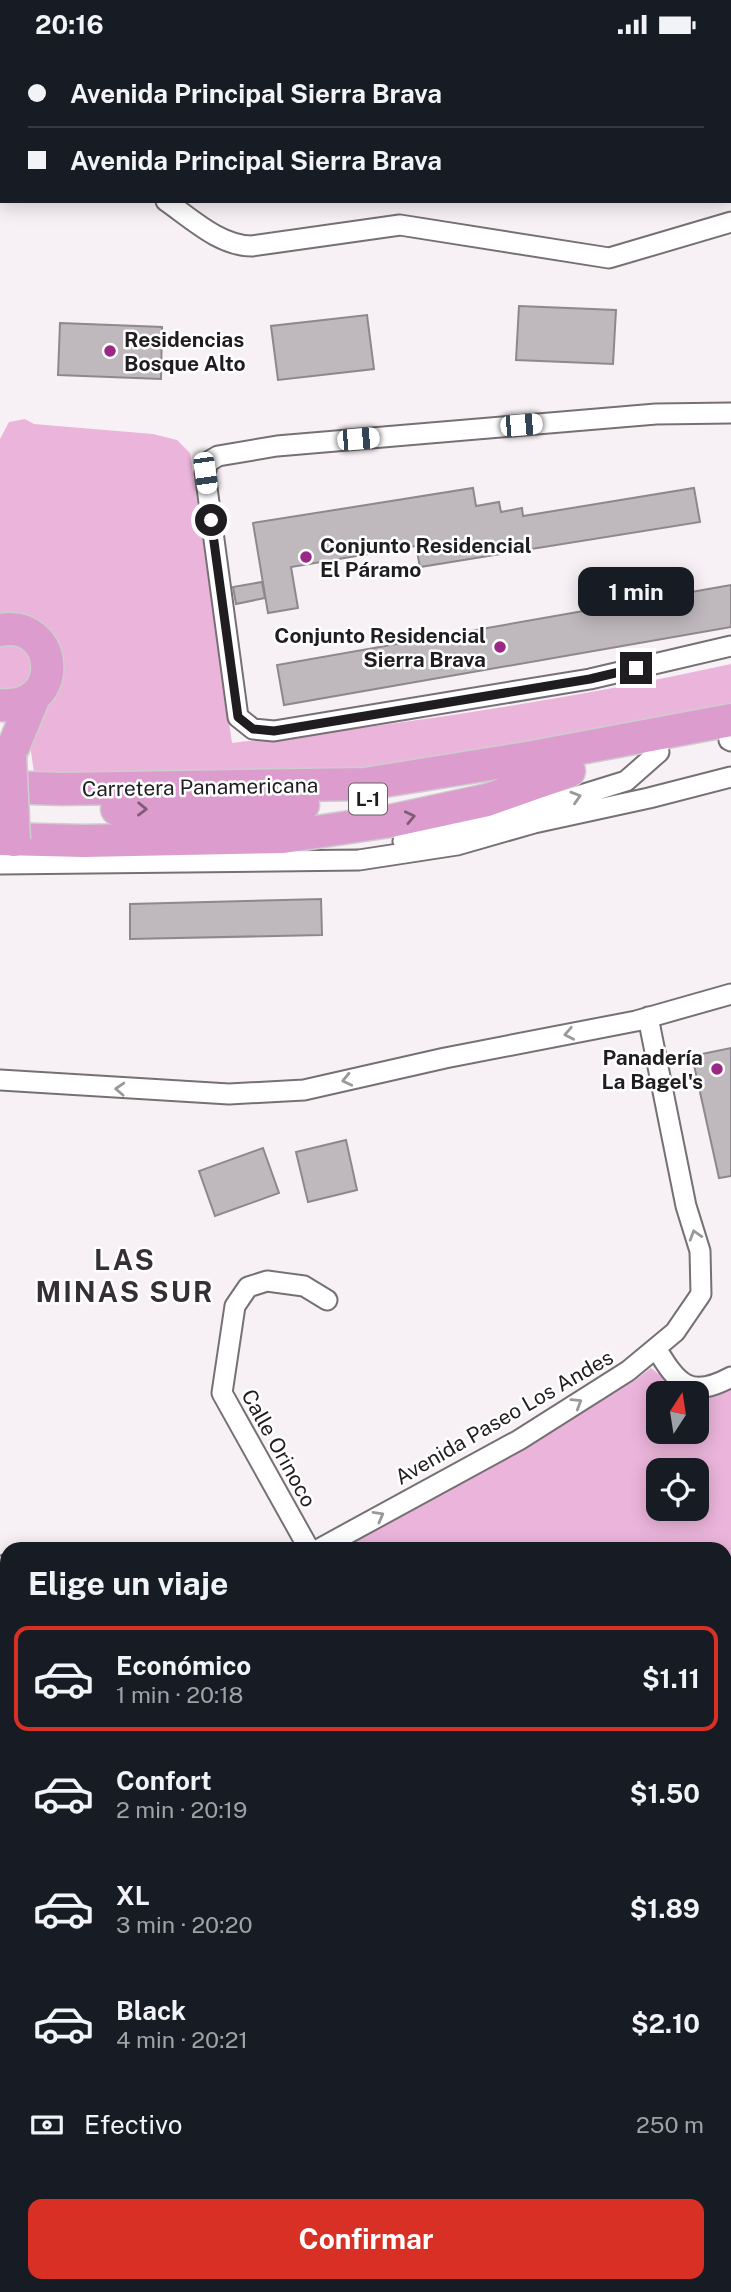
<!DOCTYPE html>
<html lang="es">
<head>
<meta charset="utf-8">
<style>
  :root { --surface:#171b24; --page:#242831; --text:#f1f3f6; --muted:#9ea1a6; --line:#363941; --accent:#d93025 }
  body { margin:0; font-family:"Public Sans",sans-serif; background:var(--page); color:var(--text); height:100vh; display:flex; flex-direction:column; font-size:26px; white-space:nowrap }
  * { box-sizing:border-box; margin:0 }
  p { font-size:23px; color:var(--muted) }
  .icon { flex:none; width:38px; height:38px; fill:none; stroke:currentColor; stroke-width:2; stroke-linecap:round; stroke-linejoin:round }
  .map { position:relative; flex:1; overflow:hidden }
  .details { position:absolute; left:0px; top:1493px; width:732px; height:751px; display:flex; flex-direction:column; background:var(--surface); border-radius:21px 21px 0 0; box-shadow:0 4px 18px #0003 }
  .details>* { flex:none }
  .guide { position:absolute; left:0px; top:0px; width:732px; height:154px; box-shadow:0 4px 18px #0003; display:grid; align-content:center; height:154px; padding:0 28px; background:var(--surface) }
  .needle { width:46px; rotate:12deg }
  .tools { position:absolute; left:646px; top:1332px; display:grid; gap:14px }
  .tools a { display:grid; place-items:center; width:63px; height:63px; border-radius:14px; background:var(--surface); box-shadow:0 4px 18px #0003; font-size:35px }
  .end { position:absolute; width:32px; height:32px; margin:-16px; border:9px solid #1f1d1f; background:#fff; box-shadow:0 0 0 4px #fff }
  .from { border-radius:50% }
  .bubble { position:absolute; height:49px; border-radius:14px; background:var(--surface); box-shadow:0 4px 18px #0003; font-size:23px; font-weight:700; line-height:49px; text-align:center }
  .car { position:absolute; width:21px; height:42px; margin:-21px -10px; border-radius:9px; box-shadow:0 0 5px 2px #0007; background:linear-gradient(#fff 24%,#345 0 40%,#fff 0 76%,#345 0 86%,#fff 0) }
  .guide b { display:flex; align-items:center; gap:24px; height:66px; font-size:26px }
  .guide b+b { border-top:2px solid var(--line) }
  .guide i { width:18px; height:18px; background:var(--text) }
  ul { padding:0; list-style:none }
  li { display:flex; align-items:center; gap:21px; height:105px; margin:0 14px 10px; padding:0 14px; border:4px solid transparent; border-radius:14px }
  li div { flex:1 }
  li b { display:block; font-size:26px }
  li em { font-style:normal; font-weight:700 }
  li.active { border-color:var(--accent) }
  li>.icon { width:63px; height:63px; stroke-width:1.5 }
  h2 { padding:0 28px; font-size:32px; line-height:84px }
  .pay { display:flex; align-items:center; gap:18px; height:77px; padding:0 28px; font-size:26px }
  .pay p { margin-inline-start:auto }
  .action { display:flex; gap:14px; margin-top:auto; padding:14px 28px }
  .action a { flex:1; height:80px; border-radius:14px; background:var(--accent); color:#fff; font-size:28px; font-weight:700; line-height:80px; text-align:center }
  .status { display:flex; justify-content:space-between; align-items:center; height:49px; padding:0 35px; background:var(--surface); direction:ltr }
  .status svg { height:19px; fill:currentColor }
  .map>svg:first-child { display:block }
  .green { fill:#ebb5db; fill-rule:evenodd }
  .building { fill:#bfb9bd; stroke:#8e888c; stroke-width:2 }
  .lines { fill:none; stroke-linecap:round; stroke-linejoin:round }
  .street-casing { stroke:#767074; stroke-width:23 }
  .primary-casing { stroke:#cecdce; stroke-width:35 }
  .street { stroke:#fff; stroke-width:19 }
  .primary { stroke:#dc9dce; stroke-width:32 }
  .primary-bridge-casing { stroke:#cecdce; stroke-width:35; stroke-linecap:butt }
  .primary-bridge { stroke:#dc9dce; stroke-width:32 }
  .oneway { stroke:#9a999a }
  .oneway2 { stroke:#7e5d76 }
  .route { stroke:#1f1d1f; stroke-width:9 }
  .poi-dot { fill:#9b2885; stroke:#fff; stroke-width:2.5 }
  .labels { text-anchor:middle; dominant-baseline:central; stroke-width:5; stroke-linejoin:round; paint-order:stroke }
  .shield { fill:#fff; stroke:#626162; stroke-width:2 }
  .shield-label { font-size:19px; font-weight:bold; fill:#1f1d1f }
  .poi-label { font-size:21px; font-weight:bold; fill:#1f1d1f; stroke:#fff; text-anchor:start }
  .street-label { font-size:21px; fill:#1f1d1f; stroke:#fff }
  .district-label { font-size:28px; font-weight:bold; letter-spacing:2px; fill:#353033; stroke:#fff }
</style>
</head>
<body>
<div class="status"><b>20:16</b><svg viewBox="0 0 49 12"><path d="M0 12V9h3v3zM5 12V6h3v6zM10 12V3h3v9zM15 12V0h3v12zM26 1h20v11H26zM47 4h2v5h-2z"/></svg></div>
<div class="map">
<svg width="731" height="2243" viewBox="0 0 731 2243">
  <rect width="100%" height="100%" fill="#f7f1f5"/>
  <path class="green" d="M25 370 34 375 153 385 177 391 190 404 232 694C399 676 567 651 731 615V663L337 728H182L34 723 28 684 52 643 64 613 35 580 0 571V390L9 373Z
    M0 596H17L31 607 33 634 0 647Z
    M651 1319 675 1338 731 1328V2243H0V1693L7 1690V2236H724V1500H336L486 1421 634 1332ZM658 1344H696V1382H658ZM658 1421H696V1460H658Z"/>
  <path class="building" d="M428 0H612L611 2Z
    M651 0H731V47L730 2Z
    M519 257 616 261 613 315 516 311Z
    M367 266 374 320 278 331 271 277Z
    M60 274 162 278 161 330 58 326Z
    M473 439 476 457 499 453 501 463 522 459 523 467 694 439 700 473 420 518 416 497 291 518 298 559 268 564 253 474Z
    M262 533 265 549 236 555 233 538Z
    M731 536V578L284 656 277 616Z
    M321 850 322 886 130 890V855Z
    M731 999V1127L719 1129 692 1007Z
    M346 1091 357 1141 308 1153 296 1103Z
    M263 1099 279 1144 215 1167 199 1122Z"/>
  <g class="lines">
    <defs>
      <path id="street" d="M61 0 63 2
        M166 152C192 170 220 197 252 197L400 176 609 209 731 173
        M731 364 656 365 277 397 218 407 208 413 205 424 238 668 253 680 274 682 590 630 731 597
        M729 691 731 692
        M403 792 536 760 626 732 659 703
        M0 815 359 811 457 796 534 774 649 749 731 728
        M0 1031 229 1045 304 1041 445 1009 636 972 731 945
        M656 1299C678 1336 690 1350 731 1328
        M309 1500 222 1344 235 1257 248 1238 267 1232 304 1237 327 1251
        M319 1500 519 1391 628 1322 675 1283 701 1245 700 1202 686 1157 648 968
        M0 1519 7 1515
        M0 1678 7 1674"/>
      <path id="primary" d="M0 581C60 570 66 662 0 656
        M10 706 34 648
        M0 738 62 740 365 735 527 709 731 671
        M117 760 259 759 303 756
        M0 790 84 792 283 788 390 772 487 751 569 722"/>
    </defs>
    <use href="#street" class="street-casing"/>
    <use href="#primary" class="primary-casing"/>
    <use href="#street" class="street"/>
    <use href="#primary" class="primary"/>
    <defs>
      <path id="primary-bridge" d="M10 706 14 791"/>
    </defs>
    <use href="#primary-bridge" class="primary-bridge-casing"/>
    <use href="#primary-bridge" class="primary-bridge"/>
  </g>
  <defs><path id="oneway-chevron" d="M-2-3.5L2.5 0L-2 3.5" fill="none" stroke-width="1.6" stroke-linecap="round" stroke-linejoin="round" transform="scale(1.75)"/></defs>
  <g class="oneway">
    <use href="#oneway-chevron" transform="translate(576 748) rotate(-17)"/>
    <use href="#oneway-chevron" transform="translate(569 985) rotate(169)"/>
    <use href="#oneway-chevron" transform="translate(347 1031) rotate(167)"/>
    <use href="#oneway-chevron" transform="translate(120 1040) rotate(-177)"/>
    <use href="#oneway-chevron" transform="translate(695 1186) rotate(-107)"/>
    <use href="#oneway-chevron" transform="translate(577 1354) rotate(-32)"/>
    <use href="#oneway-chevron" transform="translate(379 1467) rotate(-29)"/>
  </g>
  <g class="oneway2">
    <use href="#oneway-chevron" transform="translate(142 760) rotate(1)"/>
    <use href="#oneway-chevron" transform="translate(410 768) rotate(-12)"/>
  </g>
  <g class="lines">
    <path class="route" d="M211 471 238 668 253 680 274 682 590 630 636 619"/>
  </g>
  <g class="poi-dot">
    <circle cx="110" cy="302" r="7"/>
    <circle cx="306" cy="508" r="7"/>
    <circle cx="500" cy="598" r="7"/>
    <circle cx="717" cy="1020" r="7"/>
  </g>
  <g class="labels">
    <rect class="shield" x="349" y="734.5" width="38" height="31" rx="5"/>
    <g class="shield-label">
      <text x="368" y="750">L-1</text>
    </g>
    <g class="poi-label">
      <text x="124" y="290">Residencias<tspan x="124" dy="24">Bosque Alto</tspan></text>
      <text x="320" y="496">Conjunto Residencial<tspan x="320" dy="24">El Páramo</tspan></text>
      <text x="486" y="586" text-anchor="end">Conjunto Residencial<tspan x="486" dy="24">Sierra Brava</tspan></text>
      <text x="703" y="1008" text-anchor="end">Panadería<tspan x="703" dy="24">La Bagel's</tspan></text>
    </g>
    <g class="street-label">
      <text transform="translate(200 738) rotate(-1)">Carretera Panamericana</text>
      <text transform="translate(504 1368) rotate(-30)">Avenida Paseo Los Andes</text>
      <text transform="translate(279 1399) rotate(61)">Calle Orinoco</text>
    </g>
    <g class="district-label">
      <text x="125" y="1210">LAS<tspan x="125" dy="32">MINAS SUR</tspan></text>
    </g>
  </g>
</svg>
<div class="tools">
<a><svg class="needle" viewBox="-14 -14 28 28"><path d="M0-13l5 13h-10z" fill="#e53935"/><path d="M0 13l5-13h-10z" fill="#9ea1a6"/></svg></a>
<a><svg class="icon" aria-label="locate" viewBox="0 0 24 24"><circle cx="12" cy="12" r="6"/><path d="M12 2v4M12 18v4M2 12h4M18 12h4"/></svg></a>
</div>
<i class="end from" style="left:211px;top:471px"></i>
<i class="end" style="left:636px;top:619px"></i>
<div class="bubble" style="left:578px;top:518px;width:116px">1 min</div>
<i class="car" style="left:521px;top:376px;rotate:85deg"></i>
<i class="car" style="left:358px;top:390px;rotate:85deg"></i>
<i class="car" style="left:205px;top:424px;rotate:172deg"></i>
<div class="guide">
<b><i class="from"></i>Avenida Principal Sierra Brava</b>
<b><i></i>Avenida Principal Sierra Brava</b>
</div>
<section class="details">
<h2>Elige un viaje</h2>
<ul>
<li class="active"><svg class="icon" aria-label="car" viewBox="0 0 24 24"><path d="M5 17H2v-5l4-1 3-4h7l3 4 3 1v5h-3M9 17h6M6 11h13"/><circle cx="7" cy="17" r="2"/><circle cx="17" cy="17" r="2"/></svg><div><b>Económico</b><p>1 min · 20:18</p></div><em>$1.11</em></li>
<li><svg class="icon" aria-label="car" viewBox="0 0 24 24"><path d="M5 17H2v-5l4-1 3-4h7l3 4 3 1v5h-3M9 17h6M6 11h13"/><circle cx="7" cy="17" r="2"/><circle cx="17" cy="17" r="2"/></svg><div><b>Confort</b><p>2 min · 20:19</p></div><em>$1.50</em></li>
<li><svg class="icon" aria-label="car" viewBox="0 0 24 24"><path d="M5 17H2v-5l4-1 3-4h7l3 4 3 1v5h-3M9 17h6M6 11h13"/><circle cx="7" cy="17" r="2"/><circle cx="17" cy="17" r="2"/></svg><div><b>XL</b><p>3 min · 20:20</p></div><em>$1.89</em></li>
<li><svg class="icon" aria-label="car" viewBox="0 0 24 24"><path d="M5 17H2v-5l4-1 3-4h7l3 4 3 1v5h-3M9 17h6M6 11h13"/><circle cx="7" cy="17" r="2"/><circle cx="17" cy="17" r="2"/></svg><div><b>Black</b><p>4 min · 20:21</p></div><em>$2.10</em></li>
</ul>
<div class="pay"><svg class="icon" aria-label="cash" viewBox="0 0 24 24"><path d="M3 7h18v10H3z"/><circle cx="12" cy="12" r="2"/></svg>Efectivo<p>250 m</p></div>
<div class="action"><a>Confirmar</a></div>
</section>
</div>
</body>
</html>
